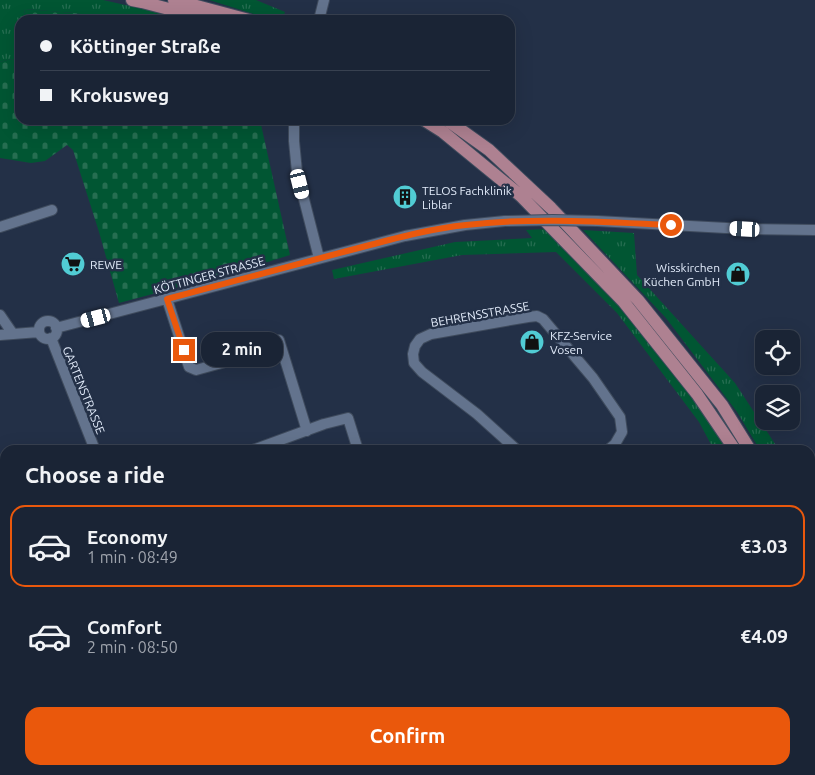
<!DOCTYPE html>
<html lang="en">
<head>
<meta charset="utf-8">
<style>
  :root { --surface:#1a2435; --page:#273041; --text:#f1f3f6; --muted:#9fa4ad; --line:#384150; --accent:#ea580c }
  body { margin:0; font-family:Ubuntu,sans-serif; background:var(--page); color:var(--text); height:100vh; display:flex; flex-direction:column; font-size:19px; white-space:nowrap }
  * { box-sizing:border-box; margin:0 }
  p { font-size:16px; color:var(--muted) }
  .icon { flex:none; width:28px; height:28px; fill:none; stroke:currentColor; stroke-width:2; stroke-linecap:round; stroke-linejoin:round }
  .map { position:relative; flex:1; overflow:hidden }
  .details { position:absolute; left:0px; top:445px; width:815px; height:330px; display:flex; flex-direction:column; background:var(--surface); border-radius:15px 15px 0 0; box-shadow:0 5px 20px #0002,0 0 0 1px var(--line) }
  .details>* { flex:none }
  .guide { position:absolute; left:15px; top:15px; width:500px; height:110px; border-radius:15px; box-shadow:0 5px 20px #0002,0 0 0 1px var(--line); display:grid; align-content:center; height:110px; padding:0 25px; background:var(--surface) }
  .buttons { position:absolute; left:755px; top:330px; display:grid; gap:10px }
  .buttons a { display:grid; place-items:center; width:45px; height:45px; border-radius:10px; background:var(--surface); box-shadow:0 5px 20px #0002,0 0 0 1px var(--line); font-size:25px }
  .end { position:absolute; width:22px; height:22px; margin:-11px; border:6px solid #ea580c; background:#fff; box-shadow:0 0 0 2px #fff }
  .from { border-radius:50% }
  .bubble { position:absolute; height:35px; border-radius:15px; background:var(--surface); box-shadow:0 5px 20px #0002,0 0 0 1px var(--line); font-size:16px; font-weight:600; line-height:35px; text-align:center }
  .car { position:absolute; width:15px; height:30px; margin:-15px -8px; border-radius:6px; box-shadow:0 0 4px 1px #0007; background:linear-gradient(#fff 24%,#345 0 40%,#fff 0 76%,#345 0 86%,#fff 0) }
  .guide b { display:flex; align-items:center; gap:18px; height:48px; font-size:19px }
  .guide b+b { border-top:1px solid var(--line) }
  .guide i { width:12px; height:12px; background:var(--text) }
  ul { padding:0; list-style:none }
  li { display:flex; align-items:center; gap:15px; height:82px; margin:0 10px 8px; padding:0 15px; border:2px solid transparent; border-radius:15px }
  li div { flex:1 }
  li b { display:block; font-size:19px }
  li em { font-style:normal; font-weight:600 }
  li.current { border-color:var(--accent) }
  li>.icon { width:45px; height:45px; stroke-width:1.5 }
  h2 { padding:0 25px; font-size:22px; line-height:60px }
  .cta { display:flex; gap:10px; margin-top:auto; padding:10px 25px }
  .cta a { flex:1; height:58px; border-radius:15px; background:var(--accent); color:#fff; font-size:20px; font-weight:600; line-height:58px; text-align:center }
  .map>svg:first-child { display:block }
  .grass { fill:url(#grass-tufts) }
  .cemetery { fill:url(#cemetery-stones) }
  .lines { fill:none; stroke-linecap:round; stroke-linejoin:round }
  .minor-casing { stroke:#3f4b5d; stroke-width:12 }
  .major-casing { stroke:#3f4b5d; stroke-width:14 }
  .minor { stroke:#63738d; stroke-width:10 }
  .major { stroke:#ae8191; stroke-width:12 }
  .minor-bridge-casing { stroke:#3f4b5d; stroke-width:12; stroke-linecap:butt }
  .minor-bridge { stroke:#63738d; stroke-width:10 }
  .route { stroke:#ea580c; stroke-width:6 }
  .labels { text-anchor:middle; dominant-baseline:central; stroke-width:5; stroke-linejoin:round; paint-order:stroke }
  .poi-label { font-size:12px; fill:#e2ebfa; stroke:#233047; text-anchor:start }
  .street-label { font-size:12px; fill:#e2ebfa; stroke:#233047 }
</style>
</head>
<body>
<div class="map">
<svg width="815" height="775" viewBox="0 0 815 775">
  <defs>
    <pattern id="grass-tufts" width="24" height="20" patternUnits="userSpaceOnUse" patternTransform="scale(1.25)"><rect width="24" height="20" fill="#015633"/><path d="M3 7l-1-3M5 7V3M7 7l1-3M15 17l-1-3M17 17v-4M19 17l1-3" fill="none" stroke="#266e51"/></pattern>
    <pattern id="cemetery-stones" width="16" height="16" patternUnits="userSpaceOnUse" patternTransform="scale(1.25)"><rect width="16" height="16" fill="#015633"/><path d="M2 7V4a2 2 0 0 1 4 0v3zM10 15v-3a2 2 0 0 1 4 0v3z" fill="#266e51"/></pattern>
  </defs>
  <rect width="100%" height="100%" fill="#233047"/>
  <path class="grass" d="M0 0H103L193 20H122L74 13 25 9 23 20H20V35L16 59 7 60 0 62Z
    M209 0H256L285 12 282 20H273Z
    M546 229 618 303 676 374 728 450H714L699 422 617 313 556 252 462 255 334 279 332 270 455 242 532 238 526 230Z
    M583 230 634 233 637 275 735 383 779 450H760L737 412 666 318Z
    M810 503 815 512V548L810 538Z
    M810 600 815 611V622L810 628Z"/>
  <path class="cemetery" d="M25 9 74 13 122 20H23Z
    M20 35V120H260L290 255 235 272 119 303 99 232 73 150 67 145 45 161 31 163 0 158V62L7 60 16 59Z"/>
  <g class="lines">
    <defs>
      <path id="minor" d="M319 20 324 0
        M294 120V141L297 172 319 258
        M597 221 745 229 815 230
        M0 227 52 210
        M167 299 189 367 196 370 247 356 255 348 279 340 307 431
        M0 315 13 334
        M39 330a9 9 0 1 1 18 0a9 9 0 1 1-18 0Z
        M56 328 405 236 465 225 505 221
        M0 335 39 332
        M51 338 95 450
        M253 450 324 424 348 418 358 450
        M517 450 477 414 422 372 414 363 413 354 415 346 420 339 431 334 528 317 537 316 543 319 593 378 620 417 622 432 615 444 608 450
        M0 557 5 562
        M0 589 5 585
        M810 638 815 634
        M0 713 5 719
        M55 770 60 775
        M211 770 215 775
        M502 770 504 775
        M391 775 399 770
        M661 775 667 770"/>
      <path id="major" d="M132 0 142 2 211 20
        M174 0 249 20
        M424 120 443 132 521 196 623 301 697 394 735 450
        M447 120 489 150 551 208 638 300 722 405 750 450
        M810 554 815 564
        M810 583 815 594"/>
    </defs>
    <use href="#minor" class="minor-casing"/>
    <use href="#major" class="major-casing"/>
    <use href="#minor" class="minor"/>
    <use href="#major" class="major"/>
    <defs>
      <path id="minor-bridge" d="M505 221 553 220 597 221"/>
    </defs>
    <use href="#minor-bridge" class="minor-bridge-casing"/>
    <use href="#minor-bridge" class="minor-bridge"/>
  </g>
  <g class="lines">
    <path class="route" d="M184 350 167 299C227 283 287 267 347 251 386 241 426 229 466 225 534 217 603 222 671 225"/>
  </g>
  <defs>
    <symbol id="building-disc" viewBox="-11 -11 22 22"><circle r="9.5" fill="#51ccd4" stroke="#233047"/><path d="M-4-6H4V6H1V3H-1V6H-4ZM-2.5-4.3h1.7v1.8h-1.7ZM.8-4.3h1.7v1.8H.8ZM-2.5-1h1.7V.8h-1.7ZM.8-1h1.7V.8H.8Z" fill="#111"/></symbol>
    <symbol id="supermarket-disc" viewBox="-11 -11 22 22"><circle r="9.5" fill="#51ccd4" stroke="#233047"/><path d="M-6-5.5h2.5l.6 2H6L4.5 2H-2.5L-4.4-4H-6ZM-1.5 3.2a1.3 1.3 0 1 0 .1 0ZM3 3.2a1.3 1.3 0 1 0 .1 0Z" fill="#111"/></symbol>
    <symbol id="shop-disc" viewBox="-11 -11 22 22"><circle r="9.5" fill="#51ccd4" stroke="#233047"/><path d="M-5-2.5h2.3a2.7 3.5 0 0 1 5.4 0H5L5.5 6h-11ZM-1.5-2.5h3a1.5 2.3 0 0 0-3 0Z" fill="#111"/></symbol>
  </defs>
  <g fill-rule="evenodd">
    <use href="#building-disc" x="391" y="183" width="28" height="28"/>
    <use href="#supermarket-disc" x="59" y="250" width="28" height="28"/>
    <use href="#shop-disc" x="724" y="260" width="28" height="28"/>
    <use href="#shop-disc" x="518" y="328" width="28" height="28"/>
  </g>
  <g class="labels">
    <g class="poi-label">
      <text x="422" y="190">TELOS Fachklinik<tspan x="422" dy="14">Liblar</tspan></text>
      <text x="90" y="264">REWE</text>
      <text x="720" y="267" text-anchor="end">Wisskirchen<tspan x="720" dy="14">Küchen GmbH</tspan></text>
      <text x="550" y="335">KFZ-Service<tspan x="550" dy="14">Vosen</tspan></text>
    </g>
    <g class="street-label">
      <text transform="translate(209 275) rotate(-15)">KÖTTINGER STRASSE</text>
      <text transform="translate(480 314) rotate(-10)">BEHRENSSTRASSE</text>
      <text transform="translate(84 390) rotate(68)">GARTENSTRASSE</text>
    </g>
  </g>
</svg>
<div class="buttons">
<a><svg class="icon" aria-label="locate" viewBox="0 0 24 24"><circle cx="12" cy="12" r="6"/><path d="M12 2v4M12 18v4M2 12h4M18 12h4"/></svg></a>
<a><svg class="icon" aria-label="layers" viewBox="0 0 24 24"><path d="M12 4l9 5-9 5-9-5zM3 14l9 5 9-5"/></svg></a>
</div>
<i class="end from" style="left:671px;top:225px"></i>
<i class="end" style="left:184px;top:350px"></i>
<div class="bubble" style="left:201px;top:332px;width:82px">2 min</div>
<i class="car" style="left:300px;top:184px;rotate:166deg"></i>
<i class="car" style="left:745px;top:229px;rotate:273deg"></i>
<i class="car" style="left:96px;top:318px;rotate:255deg"></i>
<div class="guide">
<b><i class="from"></i>Köttinger Straße</b>
<b><i></i>Krokusweg</b>
</div>
<section class="details">
<h2>Choose a ride</h2>
<ul>
<li class="current"><svg class="icon" aria-label="car" viewBox="0 0 24 24"><path d="M5 17H2v-5l4-1 3-4h7l3 4 3 1v5h-3M9 17h6M6 11h13"/><circle cx="7" cy="17" r="2"/><circle cx="17" cy="17" r="2"/></svg><div><b>Economy</b><p>1 min · 08:49</p></div><em>€3.03</em></li>
<li><svg class="icon" aria-label="car" viewBox="0 0 24 24"><path d="M5 17H2v-5l4-1 3-4h7l3 4 3 1v5h-3M9 17h6M6 11h13"/><circle cx="7" cy="17" r="2"/><circle cx="17" cy="17" r="2"/></svg><div><b>Comfort</b><p>2 min · 08:50</p></div><em>€4.09</em></li>
</ul>
<div class="cta"><a>Confirm</a></div>
</section>
</div>
</body>
</html>
